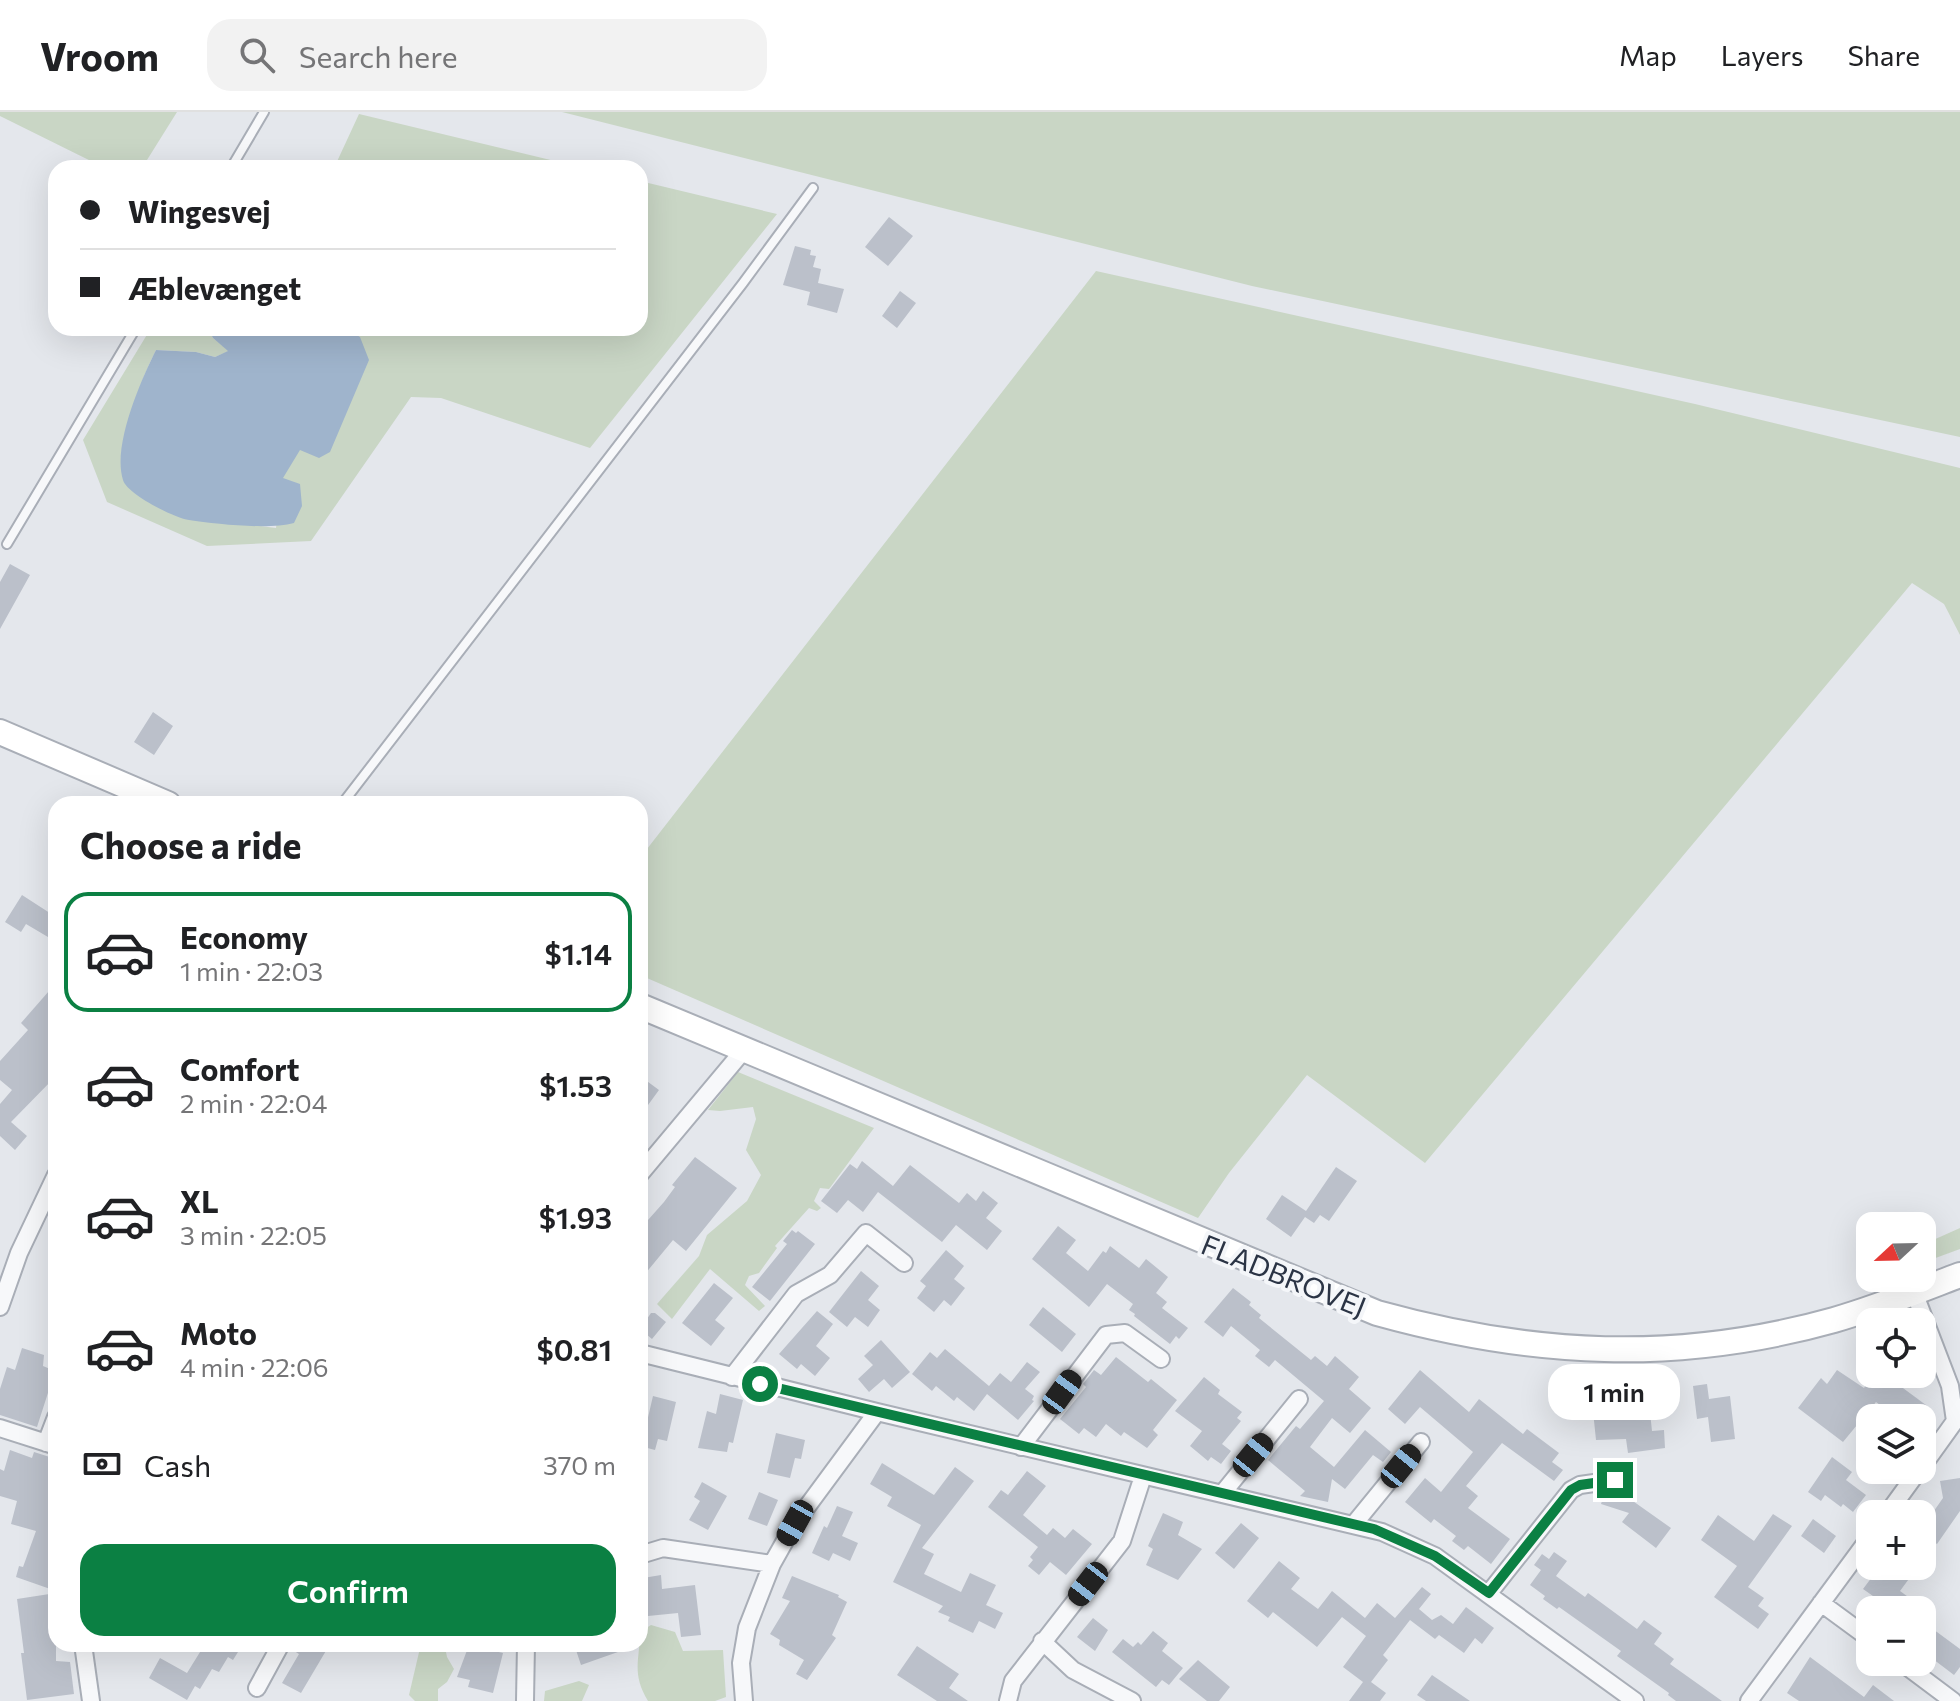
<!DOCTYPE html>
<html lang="en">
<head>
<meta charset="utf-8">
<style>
  :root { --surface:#fff; --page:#f2f2f2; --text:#202124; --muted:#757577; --line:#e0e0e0; --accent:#0b8043 }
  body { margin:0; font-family:Commissioner,sans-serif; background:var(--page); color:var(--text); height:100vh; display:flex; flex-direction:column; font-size:30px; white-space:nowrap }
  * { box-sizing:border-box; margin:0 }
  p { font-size:26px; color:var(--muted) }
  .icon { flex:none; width:44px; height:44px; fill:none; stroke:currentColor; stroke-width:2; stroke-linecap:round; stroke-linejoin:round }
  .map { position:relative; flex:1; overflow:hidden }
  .sheet { position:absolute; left:48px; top:684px; width:600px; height:856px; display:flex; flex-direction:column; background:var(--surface); border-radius:24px; box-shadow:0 8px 32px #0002 }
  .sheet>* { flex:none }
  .guide { position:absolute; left:48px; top:48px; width:600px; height:176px; border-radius:24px; box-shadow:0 8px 32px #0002; display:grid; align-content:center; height:176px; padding:0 32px; background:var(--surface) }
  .needle { width:52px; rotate:248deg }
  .tools { position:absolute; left:1856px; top:1100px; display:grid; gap:16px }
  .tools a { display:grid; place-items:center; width:80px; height:80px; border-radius:16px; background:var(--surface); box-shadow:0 8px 32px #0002; font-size:40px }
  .end { position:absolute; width:36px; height:36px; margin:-18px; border:10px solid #0b8043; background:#fff; box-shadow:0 0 0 4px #fff }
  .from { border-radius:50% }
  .bubble { position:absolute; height:56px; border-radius:24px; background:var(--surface); box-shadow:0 8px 32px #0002; font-size:26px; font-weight:600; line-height:56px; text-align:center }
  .car { position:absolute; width:24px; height:48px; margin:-24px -12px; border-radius:10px; box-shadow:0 0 6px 2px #0007; background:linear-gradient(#222 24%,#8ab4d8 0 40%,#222 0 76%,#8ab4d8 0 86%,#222 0) }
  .guide b { display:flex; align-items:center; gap:28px; height:76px; font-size:30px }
  .guide b+b { border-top:2px solid var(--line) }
  .guide i { width:20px; height:20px; background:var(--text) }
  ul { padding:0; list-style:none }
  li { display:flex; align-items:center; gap:24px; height:120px; margin:0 16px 12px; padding:0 16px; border:4px solid transparent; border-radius:24px }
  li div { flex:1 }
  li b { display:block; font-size:30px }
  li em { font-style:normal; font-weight:600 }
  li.on { border-color:var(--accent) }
  li>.icon { width:72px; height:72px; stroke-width:1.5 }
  h2 { padding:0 32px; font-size:36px; line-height:96px }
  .pay { display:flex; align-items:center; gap:20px; height:88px; padding:0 32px; font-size:30px }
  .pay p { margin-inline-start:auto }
  .cta { display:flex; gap:16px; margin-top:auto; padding:16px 32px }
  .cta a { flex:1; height:92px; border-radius:24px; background:var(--accent); color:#fff; font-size:32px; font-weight:600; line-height:92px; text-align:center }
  header { display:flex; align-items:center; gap:48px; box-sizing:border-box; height:112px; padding:0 40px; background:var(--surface); border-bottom:2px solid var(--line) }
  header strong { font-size:38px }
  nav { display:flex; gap:44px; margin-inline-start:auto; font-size:28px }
  .search { width:560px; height:72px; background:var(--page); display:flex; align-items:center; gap:20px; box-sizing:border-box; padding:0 28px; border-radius:24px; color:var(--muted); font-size:30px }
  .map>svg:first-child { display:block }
  .green { fill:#c9d6c5 }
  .water { fill:#9fb4cc }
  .building { fill:#bbc0ca }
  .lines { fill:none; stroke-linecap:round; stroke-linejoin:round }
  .service-casing { stroke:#a9aeb7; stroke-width:12 }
  .minor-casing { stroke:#a9aeb7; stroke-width:20 }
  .secondary-casing { stroke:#a9aeb7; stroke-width:28 }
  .service { stroke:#f7f8fa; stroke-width:8 }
  .minor { stroke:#f7f8fa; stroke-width:16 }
  .secondary { stroke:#fff; stroke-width:24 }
  .route { stroke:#0b8043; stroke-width:10 }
  .labels { text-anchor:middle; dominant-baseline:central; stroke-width:8; stroke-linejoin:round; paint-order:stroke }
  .street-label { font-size:28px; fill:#2b3445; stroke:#f4f6f9 }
</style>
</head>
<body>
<header>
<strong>Vroom</strong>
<div class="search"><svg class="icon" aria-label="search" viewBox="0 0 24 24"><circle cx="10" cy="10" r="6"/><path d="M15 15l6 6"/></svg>Search here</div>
<nav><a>Map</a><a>Layers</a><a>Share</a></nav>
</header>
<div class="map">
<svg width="1960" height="1589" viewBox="0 0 1960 1589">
  <rect width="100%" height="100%" fill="#e4e7ec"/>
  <path class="green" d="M0 0H177L142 56H105L0 4Z
    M562 0H1960V325L1252 174Z
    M359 2 584 56H334Z
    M640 69 777 102 590 336 441 286 411 285 311 429 207 434 107 390 83 328 151 216H208L213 226 229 239 215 245 196 240 156 238C139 272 128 306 121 343L235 411 276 416 282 366 360 226 346 216H640Z
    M1096 159 1695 292 1960 356V523L1944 492 1912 471 1425 1051 1307 963 1229 1061 1198 1106 640 863V746Z
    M738 960 874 1016 829 1077 820 1076 814 1089 821 1096 817 1099 809 1096 775 1134 777 1136 759 1161 749 1164 745 1173 765 1194 759 1199 710 1157 672 1207 657 1192 699 1144 707 1123 747 1089 761 1063 746 1038 756 1007 753 995 720 999 708 998Z
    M1960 1116V1137L1922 1151V1133Z
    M651 1513 675 1520 683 1539 723 1538 726 1585 715 1589H648C631 1561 640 1547 640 1520Z
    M423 1532H448L445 1535 447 1545 454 1557 447 1570 438 1577V1589H415L409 1583 420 1536Z
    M579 1569 589 1573 582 1589H544L545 1579Z"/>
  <path class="water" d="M208 216H346L360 225 369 248 330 340 319 346 300 338 283 366 300 372 302 394 294 411C269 418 216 412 189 408 174 406 127 382 123 368 112 334 141 268 156 238L196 240 215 245 228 239 213 226Z"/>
  <path class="building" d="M889 105 913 124 888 154 865 135Z
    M795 134 811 138 810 143 816 144 813 155 821 157 818 171 844 177 837 201 807 193 810 180 783 173Z
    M900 179 916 191 897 216 882 204Z
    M10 452 30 463 0 517V470Z
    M153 600 173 614 154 643 134 630Z
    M22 783 56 805V812L48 825 26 812 21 820 5 810Z
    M56 871V964L11 1010 27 1024 15 1038 0 1024V992L12 978 0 968V949L28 918 21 911Z
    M640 964 659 978 640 1004Z
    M695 1045 737 1076 686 1139 673 1128 640 1168V1117L664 1090 675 1075 672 1073Z
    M862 1049 893 1074 910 1053 959 1091 967 1081 976 1089 983 1079 998 1091 986 1106 1002 1119 987 1138 956 1113 942 1130 878 1080 863 1100 848 1088 837 1101 821 1089 850 1052 857 1057Z
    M1336 1055 1357 1069 1329 1109 1320 1103 1314 1111 1305 1105 1291 1125 1266 1107 1282 1083 1306 1099Z
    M1058 1114 1076 1128 1066 1141 1088 1159 1103 1139 1106 1141 1110 1134 1139 1156 1146 1147 1168 1165 1156 1181 1167 1190 1162 1196 1188 1216 1179 1227 1176 1224 1170 1232 1134 1204 1135 1202 1129 1198 1133 1192 1107 1172 1089 1195 1032 1147Z
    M792 1118 796 1121 798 1119 815 1132 770 1189 752 1175 787 1132 783 1129Z
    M946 1138 964 1154 954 1167 965 1176 951 1194 944 1188 934 1200 917 1186 926 1174 920 1169Z
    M861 1159 879 1174 868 1188 880 1198 868 1215 855 1205 847 1215 829 1200Z
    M714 1171 733 1186 715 1208 725 1216 711 1234 682 1211Z
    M1233 1176 1251 1190 1249 1193 1261 1203 1259 1206 1311 1248 1315 1244 1327 1254 1335 1244 1359 1265 1349 1277 1371 1296 1350 1321 1332 1306 1310 1335 1334 1355 1365 1318 1391 1340 1383 1350 1373 1343 1345 1377 1332 1367 1328 1390 1300 1384 1305 1379 1268 1348 1296 1314 1300 1317 1324 1289 1275 1248 1269 1255 1255 1244 1260 1238 1231 1214 1223 1225 1204 1210Z
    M1043 1195 1076 1222 1062 1240 1029 1213Z
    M817 1199 833 1212 816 1234 830 1246 815 1264 801 1252 797 1257 779 1242Z
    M651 1201H655L666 1210 652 1227 640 1217Z
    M881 1228 910 1260 892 1276 884 1267 869 1280 858 1267 873 1253 864 1244Z
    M22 1236 44 1243 43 1254 55 1259 37 1315 0 1303V1277L7 1255 15 1258Z
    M945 1237 989 1274 1000 1261 1011 1270 1027 1250 1040 1260 1025 1277 1034 1284 1032 1288 1034 1289 1018 1308 987 1282 974 1299 957 1285 954 1289 936 1274 932 1279 912 1262 930 1240 937 1246Z
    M1116 1245 1148 1270 1151 1267 1177 1288 1153 1318 1158 1323 1147 1336 1124 1320 1121 1324 1106 1312 1096 1325 1084 1316 1079 1322 1060 1307 1086 1275 1083 1272 1094 1258 1101 1263Z
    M1420 1258 1469 1300 1479 1287 1523 1322 1527 1317 1559 1341 1552 1350 1563 1358 1554 1369 1502 1331 1466 1374 1478 1384 1468 1396 1510 1427 1491 1452 1468 1434 1464 1438 1452 1429 1456 1424 1434 1407 1431 1411 1405 1390 1425 1366 1441 1380 1473 1340 1420 1295 1405 1312 1388 1297Z
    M1837 1258 1864 1276 1874 1262H1884L1930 1296 1922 1306H1906L1891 1295 1888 1299 1876 1290 1843 1330 1798 1296 1821 1266 1827 1272Z
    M1204 1265 1220 1278 1218 1282 1242 1300 1237 1306 1241 1309 1222 1332 1231 1339 1221 1352 1211 1345 1208 1349 1190 1334 1202 1319 1175 1299Z
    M1707 1272 1709 1287 1730 1284 1735 1327 1711 1330 1708 1305 1697 1307 1693 1274Z
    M720 1282 743 1288 733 1331 729 1330 727 1340 698 1336 707 1299 716 1302Z
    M653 1284 676 1290 667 1329 658 1327 655 1338 640 1334V1312L646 1314Z
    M1649 1291 1652 1319 1664 1318 1665 1336 1628 1341 1626 1327 1596 1328 1593 1299 1600 1298 1599 1295Z
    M776 1321 805 1328 801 1347 795 1346 790 1366 767 1361Z
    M10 1338 32 1346 34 1340 56 1347V1439L48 1463 56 1465V1479L16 1465 19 1454 23 1455 36 1419 11 1412 17 1389 0 1384V1357L4 1359Z
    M1832 1345 1852 1360 1846 1368 1866 1383 1853 1400 1843 1392 1841 1395 1825 1383 1821 1389 1808 1380Z
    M882 1351 934 1383 955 1355 974 1369 922 1436 934 1442 924 1462 961 1480 970 1461 996 1473 986 1493 1003 1501 995 1517 979 1509 973 1521 948 1509 950 1505 938 1500 943 1494 893 1470 921 1413 887 1394 892 1385 870 1372Z
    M1027 1359 1046 1374 1023 1403 1047 1423 1053 1416 1065 1426 1073 1417 1092 1432 1066 1463 1050 1450 1039 1463 1028 1454 1033 1448 1030 1445 1038 1435 988 1395 1001 1378 1008 1383Z
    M1960 1366V1399L1937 1432 1922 1422V1416L1943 1386 1940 1369Z
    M702 1370 727 1384 708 1418 689 1408 700 1389 694 1385Z
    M759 1380 778 1388 767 1414 748 1407Z
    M1605 1380 1630 1387 1671 1416 1656 1436 1622 1410 1629 1401 1601 1392Z
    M837 1394 853 1400 842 1424 858 1431 850 1449 833 1441 829 1449 812 1441 824 1414 827 1416Z
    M1163 1401 1183 1410 1178 1423 1202 1437 1178 1468 1146 1453 1153 1437 1148 1434Z
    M1773 1402 1792 1414 1748 1475 1764 1486 1758 1494 1769 1502 1758 1517 1714 1485 1737 1454 1701 1428 1718 1403 1754 1429Z
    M1813 1407 1836 1424 1824 1441 1801 1424Z
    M1241 1411 1259 1426 1234 1457 1215 1441Z
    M1554 1440 1567 1449 1556 1464 1585 1485 1588 1481 1637 1517 1644 1508 1662 1521 1654 1532 1674 1547 1670 1552 1722 1589H1676L1668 1583 1669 1581 1617 1544 1621 1539 1559 1495 1557 1497 1543 1487 1545 1484 1530 1473 1541 1458 1534 1453 1542 1442 1549 1447Z
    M1279 1449 1300 1466 1291 1477 1318 1497 1332 1479 1365 1506 1377 1491 1395 1506 1422 1475 1431 1482 1419 1497 1432 1508 1441 1503 1453 1512 1466 1495 1494 1516 1482 1532 1475 1526 1464 1541 1439 1523 1435 1527 1410 1508 1383 1543 1388 1548 1371 1570 1386 1581 1380 1589H1349L1363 1570 1343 1555 1366 1524 1342 1505 1317 1535 1273 1500 1268 1506 1247 1489Z
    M1901 1454H1906L1914 1460 1900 1479 1911 1487 1903 1498H1893L1863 1477 1878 1457 1891 1467Z
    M661 1463 662 1477 695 1473 701 1523 681 1525 678 1501 648 1504 643 1466Z
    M792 1464 839 1483 838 1485 847 1490 832 1523 836 1526 807 1568 796 1562 804 1548 779 1533 780 1528 770 1522 790 1489 782 1486Z
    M56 1481V1549L70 1550 74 1582 27 1588 21 1541H24L17 1487Z
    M1093 1506 1108 1518 1095 1539 1077 1525Z
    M1922 1509 1960 1537V1555L1954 1563 1929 1544 1932 1541 1922 1533Z
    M1153 1519 1168 1531 1162 1539 1183 1556 1169 1573 1162 1568 1156 1575 1112 1540 1123 1527 1133 1535 1138 1530 1141 1533Z
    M205 1532H243L233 1548 228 1545 219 1560 212 1557 200 1577 195 1574 187 1588 149 1566 160 1546 187 1561Z
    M292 1532H330L301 1581 282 1571 299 1542 291 1537Z
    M574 1532H635V1534L581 1553Z
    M469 1533 503 1541 493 1581 468 1575 470 1568 457 1565Z
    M917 1534 959 1562 949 1576 968 1589H937L897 1563Z
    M1810 1545 1864 1585 1873 1573 1894 1589H1799L1787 1581Z
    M1198 1548 1230 1575 1219 1589H1207L1179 1567Z
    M1432 1563 1470 1589H1426L1417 1583Z"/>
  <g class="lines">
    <defs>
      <path id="service" d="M231 56 264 0
        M7 432 136 216
        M342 692 743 171 813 76"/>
      <path id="minor" d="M640 1062 743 939
        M1914 1180 1950 1274 1955 1309 1922 1355
        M0 1195 19 1141 56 1063
        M640 1241 877 1300 1382 1420 1435 1444 1635 1589
        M732 1265 796 1182 830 1163 866 1121 904 1151
        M0 1316 56 1334
        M46 1331 56 1305
        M1021 1335 1106 1223 1125 1221 1161 1247
        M1222 1382 1299 1287
        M1887 1402 1919 1358
        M1354 1412 1421 1330
        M640 1443 663 1436 772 1452
        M1489 1481 1571 1378 1580 1373 1615 1368
        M1821 1491 1870 1527
        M1042 1529 1073 1558 1132 1589
        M83 1532 91 1589
        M1901 1550 1953 1589
        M257 1576 281 1532
        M525 1589 526 1532
        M744 1589 741 1551 747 1516 772 1452 795 1411 877 1300
        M1008 1589 1013 1569 1122 1429 1143 1364
        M1749 1589 1870 1425"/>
      <path id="secondary" d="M0 620 168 692
        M640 894 1377 1201C1532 1244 1677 1252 1834 1208 1876 1196 1918 1179 1960 1163"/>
    </defs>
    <use href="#service" class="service-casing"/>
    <use href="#minor" class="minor-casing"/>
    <use href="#secondary" class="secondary-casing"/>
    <use href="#service" class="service"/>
    <use href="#minor" class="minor"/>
    <use href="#secondary" class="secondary"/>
  </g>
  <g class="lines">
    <path class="route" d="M760 1272 1374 1417 1435 1444 1489 1481 1571 1378 1580 1373 1615 1368"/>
  </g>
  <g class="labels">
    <g class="street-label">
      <text transform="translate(1284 1163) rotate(22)">FLADBROVEJ</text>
    </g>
  </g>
</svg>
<div class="tools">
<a><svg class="needle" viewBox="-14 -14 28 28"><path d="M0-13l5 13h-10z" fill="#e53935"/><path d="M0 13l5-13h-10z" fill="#757577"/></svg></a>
<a><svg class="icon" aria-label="locate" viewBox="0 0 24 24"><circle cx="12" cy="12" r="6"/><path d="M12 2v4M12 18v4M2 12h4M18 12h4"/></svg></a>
<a><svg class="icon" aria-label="layers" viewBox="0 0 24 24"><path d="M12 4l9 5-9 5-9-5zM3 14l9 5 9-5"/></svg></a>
<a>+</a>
<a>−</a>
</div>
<i class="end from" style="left:760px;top:1272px"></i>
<i class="end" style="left:1615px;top:1368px"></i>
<div class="bubble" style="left:1548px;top:1252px;width:132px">1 min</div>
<i class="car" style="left:1062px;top:1280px;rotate:36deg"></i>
<i class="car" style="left:1253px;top:1343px;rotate:39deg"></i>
<i class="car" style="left:1401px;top:1354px;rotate:39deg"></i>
<i class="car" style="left:795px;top:1411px;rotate:209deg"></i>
<i class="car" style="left:1088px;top:1472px;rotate:218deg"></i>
<div class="guide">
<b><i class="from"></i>Wingesvej</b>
<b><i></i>Æblevænget</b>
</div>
<section class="sheet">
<h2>Choose a ride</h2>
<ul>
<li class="on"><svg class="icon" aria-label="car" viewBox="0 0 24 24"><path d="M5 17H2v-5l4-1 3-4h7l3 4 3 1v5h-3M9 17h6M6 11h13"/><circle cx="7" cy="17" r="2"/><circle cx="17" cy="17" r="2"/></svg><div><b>Economy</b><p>1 min · 22:03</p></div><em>$1.14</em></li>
<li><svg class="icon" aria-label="car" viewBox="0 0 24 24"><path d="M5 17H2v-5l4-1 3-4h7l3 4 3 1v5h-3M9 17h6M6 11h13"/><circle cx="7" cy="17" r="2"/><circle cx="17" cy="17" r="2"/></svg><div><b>Comfort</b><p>2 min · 22:04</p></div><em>$1.53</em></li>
<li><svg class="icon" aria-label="car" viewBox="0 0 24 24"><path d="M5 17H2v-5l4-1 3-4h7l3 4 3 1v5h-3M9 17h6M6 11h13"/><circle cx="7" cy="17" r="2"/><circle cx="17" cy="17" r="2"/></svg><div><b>XL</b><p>3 min · 22:05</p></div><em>$1.93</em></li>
<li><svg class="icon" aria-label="car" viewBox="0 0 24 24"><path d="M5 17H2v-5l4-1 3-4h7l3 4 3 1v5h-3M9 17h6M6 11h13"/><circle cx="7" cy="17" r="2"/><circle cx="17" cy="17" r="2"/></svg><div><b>Moto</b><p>4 min · 22:06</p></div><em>$0.81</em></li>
</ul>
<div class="pay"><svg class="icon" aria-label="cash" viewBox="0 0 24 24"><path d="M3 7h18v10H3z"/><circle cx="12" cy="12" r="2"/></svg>Cash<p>370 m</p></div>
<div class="cta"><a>Confirm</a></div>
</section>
</div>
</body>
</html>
